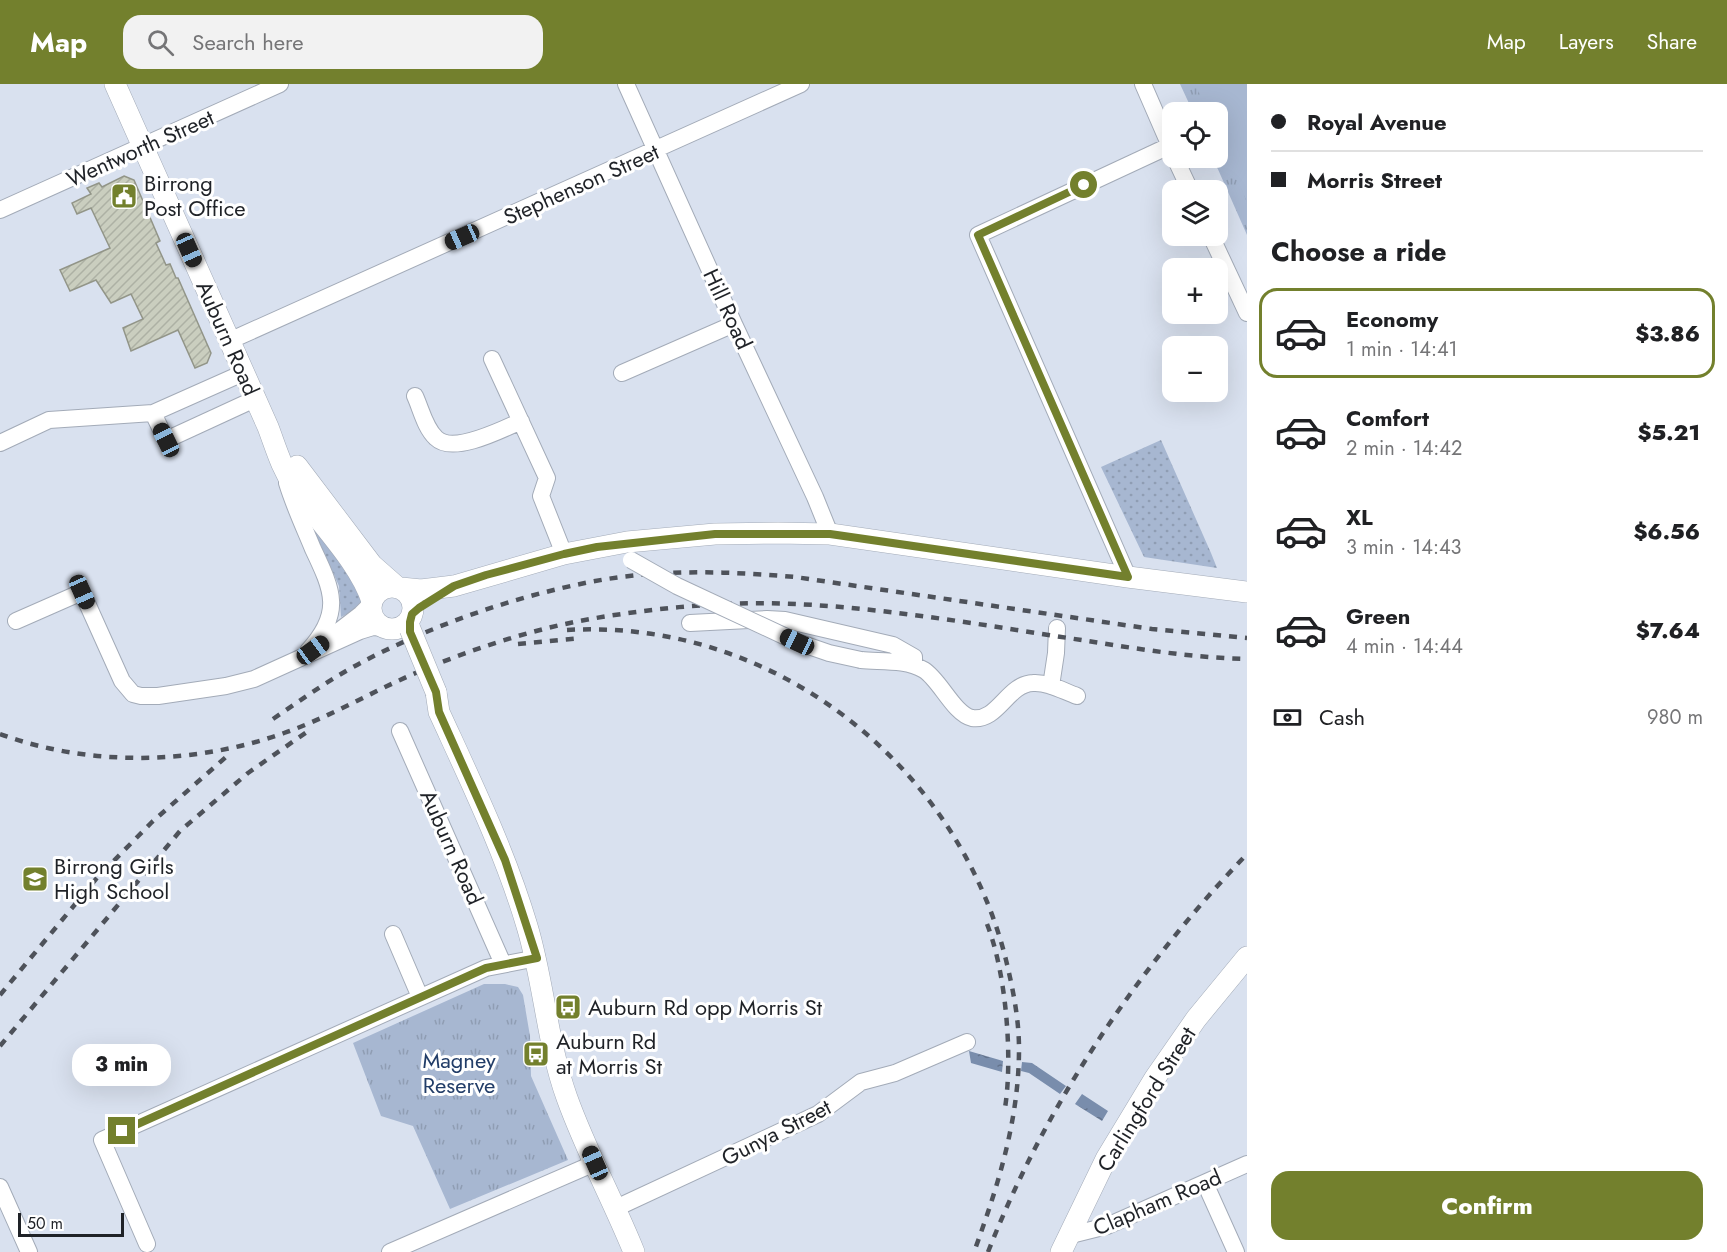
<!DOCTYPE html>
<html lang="en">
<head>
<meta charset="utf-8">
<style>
  :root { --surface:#fff; --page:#f2f2f2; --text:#202124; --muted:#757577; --line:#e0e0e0; --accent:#73802d }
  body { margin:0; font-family:Jost,sans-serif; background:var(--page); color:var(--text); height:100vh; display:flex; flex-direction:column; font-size:22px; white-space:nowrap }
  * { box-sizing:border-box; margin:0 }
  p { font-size:20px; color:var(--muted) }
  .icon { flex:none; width:33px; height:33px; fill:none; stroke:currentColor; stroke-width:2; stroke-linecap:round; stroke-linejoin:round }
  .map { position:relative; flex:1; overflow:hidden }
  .panel { display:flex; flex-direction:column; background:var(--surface); width:480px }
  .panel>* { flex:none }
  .hud { display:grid; align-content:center; height:132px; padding:0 24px; background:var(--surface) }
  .buttons { position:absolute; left:1162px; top:18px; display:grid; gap:12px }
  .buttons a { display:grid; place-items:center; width:66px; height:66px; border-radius:12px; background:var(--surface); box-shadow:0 6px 24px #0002; font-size:30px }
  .scale { position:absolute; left:18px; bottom:15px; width:106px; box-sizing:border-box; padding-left:6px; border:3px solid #1f2227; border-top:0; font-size:16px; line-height:21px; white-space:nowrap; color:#1f2227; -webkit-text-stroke:4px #fff; paint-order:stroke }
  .end { position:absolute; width:27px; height:27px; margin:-14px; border:8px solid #73802d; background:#fff; box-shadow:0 0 0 3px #fff }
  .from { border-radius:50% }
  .bubble { position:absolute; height:42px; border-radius:18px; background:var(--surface); box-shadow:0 6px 24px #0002; font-size:20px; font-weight:800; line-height:42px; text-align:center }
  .car { position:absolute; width:18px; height:36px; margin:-18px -9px; border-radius:8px; box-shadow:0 0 4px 2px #0007; background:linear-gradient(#222 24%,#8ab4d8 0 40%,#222 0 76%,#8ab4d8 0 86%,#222 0) }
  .hud b { display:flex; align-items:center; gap:21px; height:57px; font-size:22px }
  .hud b+b { border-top:2px solid var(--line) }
  .hud i { width:15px; height:15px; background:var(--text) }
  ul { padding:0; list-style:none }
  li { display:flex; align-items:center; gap:18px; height:90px; margin:0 12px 9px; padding:0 12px; border:3px solid transparent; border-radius:18px }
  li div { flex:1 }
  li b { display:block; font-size:22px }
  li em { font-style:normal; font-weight:800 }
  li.selected { border-color:var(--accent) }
  li>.icon { width:54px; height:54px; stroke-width:1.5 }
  h2 { padding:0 24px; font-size:27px; line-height:72px }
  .pay { display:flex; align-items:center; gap:15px; height:66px; padding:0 24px; font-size:22px }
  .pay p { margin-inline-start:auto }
  .button { display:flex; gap:12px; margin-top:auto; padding:12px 24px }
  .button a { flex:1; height:69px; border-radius:18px; background:var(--accent); color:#fff; font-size:24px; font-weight:800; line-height:69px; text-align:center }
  header { display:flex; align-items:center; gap:36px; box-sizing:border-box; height:84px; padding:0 30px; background:var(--accent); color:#fff }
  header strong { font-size:28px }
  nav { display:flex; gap:33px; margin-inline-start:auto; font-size:21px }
  .search { width:420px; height:54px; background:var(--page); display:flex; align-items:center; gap:15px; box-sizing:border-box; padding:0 21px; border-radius:18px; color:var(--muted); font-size:22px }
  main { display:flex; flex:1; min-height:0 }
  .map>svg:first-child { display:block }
  .grass { fill:url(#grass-dots) }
  .park { fill:url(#park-tufts) }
  .pitch { fill:#a7b7d1 }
  .water { fill:url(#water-ripples) }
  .building { fill:url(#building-hatch); stroke:#929588; stroke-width:1.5 }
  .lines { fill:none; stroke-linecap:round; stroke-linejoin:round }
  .minor-casing { stroke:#a3abb8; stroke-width:18 }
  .major-casing { stroke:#a3abb8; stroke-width:22 }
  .minor { stroke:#fff; stroke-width:16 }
  .major { stroke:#fff; stroke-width:21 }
  .rail { stroke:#4e525a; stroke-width:4.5; stroke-dasharray:8 8; stroke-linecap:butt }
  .minor-bridge-casing { stroke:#a3abb8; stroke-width:18; stroke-linecap:butt }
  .major-bridge-casing { stroke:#a3abb8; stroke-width:22; stroke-linecap:butt }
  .minor-bridge { stroke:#fff; stroke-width:16 }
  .major-bridge { stroke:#fff; stroke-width:21 }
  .route { stroke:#73802d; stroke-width:8 }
  .labels { text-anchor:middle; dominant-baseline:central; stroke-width:6; stroke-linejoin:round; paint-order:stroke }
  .street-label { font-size:22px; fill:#1f2227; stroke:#fff }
  .poi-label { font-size:22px; fill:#1f2227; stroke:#fff; text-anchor:start }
  .park-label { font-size:22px; fill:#223d68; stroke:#fff }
</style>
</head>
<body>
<header>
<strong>Map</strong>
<div class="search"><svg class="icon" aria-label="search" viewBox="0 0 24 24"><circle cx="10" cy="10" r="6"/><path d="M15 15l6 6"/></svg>Search here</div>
<nav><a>Map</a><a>Layers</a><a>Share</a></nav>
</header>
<main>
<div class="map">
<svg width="1247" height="1168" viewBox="0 0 1247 1168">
  <defs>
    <pattern id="grass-dots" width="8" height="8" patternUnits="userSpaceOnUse" patternTransform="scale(1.5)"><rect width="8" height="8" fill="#a7b7d1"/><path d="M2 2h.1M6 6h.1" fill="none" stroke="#8f9db3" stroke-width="1.8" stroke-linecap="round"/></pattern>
    <pattern id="park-tufts" width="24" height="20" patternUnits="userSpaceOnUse" patternTransform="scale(1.5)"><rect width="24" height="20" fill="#a7b7d1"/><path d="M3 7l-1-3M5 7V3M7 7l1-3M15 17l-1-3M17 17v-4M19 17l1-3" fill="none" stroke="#8f9db3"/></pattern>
    <pattern id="water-ripples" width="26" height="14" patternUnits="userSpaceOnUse" patternTransform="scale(1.5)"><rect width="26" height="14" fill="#798dac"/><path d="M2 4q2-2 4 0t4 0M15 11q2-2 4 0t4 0" fill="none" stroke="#63738c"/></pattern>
    <pattern id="building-hatch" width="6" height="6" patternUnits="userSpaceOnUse" patternTransform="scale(1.5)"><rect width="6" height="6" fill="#cacebf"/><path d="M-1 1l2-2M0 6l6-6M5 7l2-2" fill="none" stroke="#adb1a4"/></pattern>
  </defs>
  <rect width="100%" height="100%" fill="#d9e1ef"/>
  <path class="grass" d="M1161 356 1211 469 1217 484 1144 473 1101 383Z
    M310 438 361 504V523L341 533 339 502Z"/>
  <path class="park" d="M1180 0H1247V151L1213 74H1218V28H1193Z
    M484 900H505L518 903 523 911 530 952 531 992 568 1076 450 1125 413 1042 381 1032 353 959Z"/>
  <path class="pitch" d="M1195 0H1247V118L1218 52V28H1208Z"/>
  <path class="water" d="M969 967 1003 977 1002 988 971 979Z
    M1022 978 1032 979 1066 1002 1060 1010 1029 989 1021 987Z
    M1082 1010 1108 1027 1102 1037 1075 1020Z"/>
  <path class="building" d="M124 92 134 96 160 157 156 159 166 181 170 180 176 194H178L211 269 207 279 195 284 178 246 131 267 123 244 143 235 131 210 111 219 96 196 70 207 60 186 110 164 91 124 77 130 72 119 91 110 87 104 99 99 102 103Z"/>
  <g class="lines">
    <defs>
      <path id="minor" d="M626 0 734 240 815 413 830 450
        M1143 0 1173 69
        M1175 74 1190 106
        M0 126 280 0
        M1211 152 1247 229
        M229 257 801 0
        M492 275 547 394 541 412 564 470
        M622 289 734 240
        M415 312C421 325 425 344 436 354 453 371 503 345 521 337
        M153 329 166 356 255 315
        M0 359 49 336 153 329 243 289
        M287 399C294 422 304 443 313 465 333 507 343 529 308 567
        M1128 493 978 151 1169 62
        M16 537 82 508 122 597 133 610 141 612H158L226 602 254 595 360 547 373 543 384 544
        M690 539 767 535 785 536 893 561 914 573V581
        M335 550 361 530 371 520
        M861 576C880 578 906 575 924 586 940 596 954 630 972 634 998 638 1007 600 1033 599 1048 598 1063 607 1077 612
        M1051 602 1056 569 1057 544
        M400 647 503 880
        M393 850 420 913
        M1205 1099 1236 1168
        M0 1103 29 1168
        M616 1124 818 1030 861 998 895 989 967 958
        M1067 1152 1107 1142 1247 1080
        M147 1160 102 1056 486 884 537 874
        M390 1168 595 1079"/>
      <path id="major" d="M115 0 268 343C276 364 281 383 294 402 318 438 359 477 372 517
        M297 382 372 481 397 503
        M371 524a21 21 0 1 1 42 0a21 21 0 1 1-42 0Z
        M401 504 421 506 454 502 564 470 627 458 715 450 778 449 830 450 1128 493 1247 508
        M436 608 439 628C471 698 505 768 527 842 544 898 547 959 567 1014 586 1067 613 1116 634 1168
        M1061 1168 1106 1075 1155 994 1196 935 1247 873"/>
    </defs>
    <use href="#minor" class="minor-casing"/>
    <use href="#major" class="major-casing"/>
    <use href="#minor" class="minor"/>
    <use href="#major" class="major"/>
    <path class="rail" d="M567 546C772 534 957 679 1006 876 1013 905 1019 935 1019 965 1019 1036 998 1102 974 1168
      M518 560 581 554
      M273 635C305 613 336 591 370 574 439 539 514 513 590 498 657 485 727 487 795 493L1152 545 1247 554
      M0 650C90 683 194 681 284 649 330 633 373 607 418 588 474 564 536 544 596 534 668 522 740 516 814 521 906 527 1002 544 1094 558 1145 566 1196 574 1247 575
      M987 840C1006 888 1013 973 1005 1024
      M0 911 96 795 152 738 226 673
      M0 962 180 747 248 689 311 645
      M988 1168C1046 1020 1137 885 1247 770"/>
    <defs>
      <path id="minor-bridge" d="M631 476 677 502 797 558 829 569 861 576"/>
      <path id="major-bridge" d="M410 545 436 608"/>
    </defs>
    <use href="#minor-bridge" class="minor-bridge-casing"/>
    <use href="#major-bridge" class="major-bridge-casing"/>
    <use href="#minor-bridge" class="minor-bridge"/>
    <use href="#major-bridge" class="major-bridge"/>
  </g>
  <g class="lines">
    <path class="route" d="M122 1047 486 884 537 874 505 776 439 628 436 608 410 548V538L412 530 419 524 454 502 486 491 564 470 597 463 715 450H830L1128 493 978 151 1084 101"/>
  </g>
  <defs>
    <symbol id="civic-square" viewBox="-11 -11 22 22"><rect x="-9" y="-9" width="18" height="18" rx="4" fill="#73802d" stroke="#fff"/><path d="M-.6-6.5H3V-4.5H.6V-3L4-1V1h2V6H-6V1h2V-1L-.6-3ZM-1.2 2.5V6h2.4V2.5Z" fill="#fff"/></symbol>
    <symbol id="school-square" viewBox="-11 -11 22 22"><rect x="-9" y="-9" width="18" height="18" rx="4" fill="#73802d" stroke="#fff"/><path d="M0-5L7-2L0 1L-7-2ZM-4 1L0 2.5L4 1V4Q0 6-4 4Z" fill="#fff"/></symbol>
    <symbol id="bus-square" viewBox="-11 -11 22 22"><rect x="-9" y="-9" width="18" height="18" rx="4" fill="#73802d" stroke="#fff"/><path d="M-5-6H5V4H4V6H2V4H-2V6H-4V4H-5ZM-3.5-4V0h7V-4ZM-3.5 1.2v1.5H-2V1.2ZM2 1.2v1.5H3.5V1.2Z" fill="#fff"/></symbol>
  </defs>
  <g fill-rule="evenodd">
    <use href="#civic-square" x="109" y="97" width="30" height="30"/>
    <use href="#school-square" x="20" y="780" width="30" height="30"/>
    <use href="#bus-square" x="553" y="908" width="30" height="30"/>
    <use href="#bus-square" x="521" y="955" width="30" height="30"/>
  </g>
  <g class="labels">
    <g class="street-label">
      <text transform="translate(140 64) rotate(-24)">Wentworth Street</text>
      <text transform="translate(581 100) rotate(-24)">Stephenson Street</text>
      <text transform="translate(728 225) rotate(65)">Hill Road</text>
      <text transform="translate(228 254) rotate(66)">Auburn Road</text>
      <text transform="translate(452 763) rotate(66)">Auburn Road</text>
      <text transform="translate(1146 1015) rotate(-58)">Carlingford Street</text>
      <text transform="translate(776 1048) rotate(-27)">Gunya Street</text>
      <text transform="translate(1157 1118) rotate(-23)">Clapham Road</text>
    </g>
    <g class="poi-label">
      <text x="144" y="99">Birrong<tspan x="144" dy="25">Post Office</tspan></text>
      <text x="54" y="782">Birrong Girls<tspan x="54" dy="25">High School</tspan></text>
      <text x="588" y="923">Auburn Rd opp Morris St</text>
      <text x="556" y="957">Auburn Rd<tspan x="556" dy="25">at Morris St</tspan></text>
    </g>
    <g class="park-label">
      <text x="459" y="976">Magney<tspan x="459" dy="25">Reserve</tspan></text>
    </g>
  </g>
</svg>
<div class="buttons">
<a><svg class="icon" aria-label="locate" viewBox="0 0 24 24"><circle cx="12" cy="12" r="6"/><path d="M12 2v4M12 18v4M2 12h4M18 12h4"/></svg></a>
<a><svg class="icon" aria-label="layers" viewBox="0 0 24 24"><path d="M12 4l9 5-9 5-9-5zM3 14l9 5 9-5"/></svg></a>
<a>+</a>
<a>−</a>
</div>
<div class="scale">50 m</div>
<i class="end from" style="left:1084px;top:101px"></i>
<i class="end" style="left:122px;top:1047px"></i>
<div class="bubble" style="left:72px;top:960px;width:99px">3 min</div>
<i class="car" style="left:462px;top:153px;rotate:246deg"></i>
<i class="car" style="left:189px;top:166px;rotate:156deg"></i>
<i class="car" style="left:166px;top:356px;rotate:334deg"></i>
<i class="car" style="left:82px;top:508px;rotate:156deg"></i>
<i class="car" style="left:797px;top:558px;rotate:295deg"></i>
<i class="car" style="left:313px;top:566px;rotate:54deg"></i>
<i class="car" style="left:595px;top:1079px;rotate:336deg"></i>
</div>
<section class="panel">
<div class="hud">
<b><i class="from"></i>Royal Avenue</b>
<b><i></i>Morris Street</b>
</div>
<h2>Choose a ride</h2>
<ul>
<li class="selected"><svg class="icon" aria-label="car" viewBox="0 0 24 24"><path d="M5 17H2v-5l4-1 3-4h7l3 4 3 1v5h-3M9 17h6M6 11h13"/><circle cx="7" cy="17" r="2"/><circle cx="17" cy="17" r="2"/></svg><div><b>Economy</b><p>1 min · 14:41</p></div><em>$3.86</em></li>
<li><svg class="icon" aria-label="car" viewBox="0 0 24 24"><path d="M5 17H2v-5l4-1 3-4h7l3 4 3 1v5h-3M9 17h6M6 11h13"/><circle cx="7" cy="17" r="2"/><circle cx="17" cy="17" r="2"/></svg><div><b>Comfort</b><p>2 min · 14:42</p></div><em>$5.21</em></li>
<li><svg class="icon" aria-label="car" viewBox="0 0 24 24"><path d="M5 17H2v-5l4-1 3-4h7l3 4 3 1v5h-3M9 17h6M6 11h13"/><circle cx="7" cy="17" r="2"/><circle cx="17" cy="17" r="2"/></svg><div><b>XL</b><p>3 min · 14:43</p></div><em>$6.56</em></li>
<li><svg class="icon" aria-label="car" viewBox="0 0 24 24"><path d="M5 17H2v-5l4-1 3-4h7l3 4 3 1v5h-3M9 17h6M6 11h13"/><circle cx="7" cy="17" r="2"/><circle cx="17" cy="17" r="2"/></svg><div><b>Green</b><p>4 min · 14:44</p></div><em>$7.64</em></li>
</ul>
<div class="pay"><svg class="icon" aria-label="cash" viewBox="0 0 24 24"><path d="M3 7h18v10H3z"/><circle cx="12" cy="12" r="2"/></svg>Cash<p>980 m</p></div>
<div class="button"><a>Confirm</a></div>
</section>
</main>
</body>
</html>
